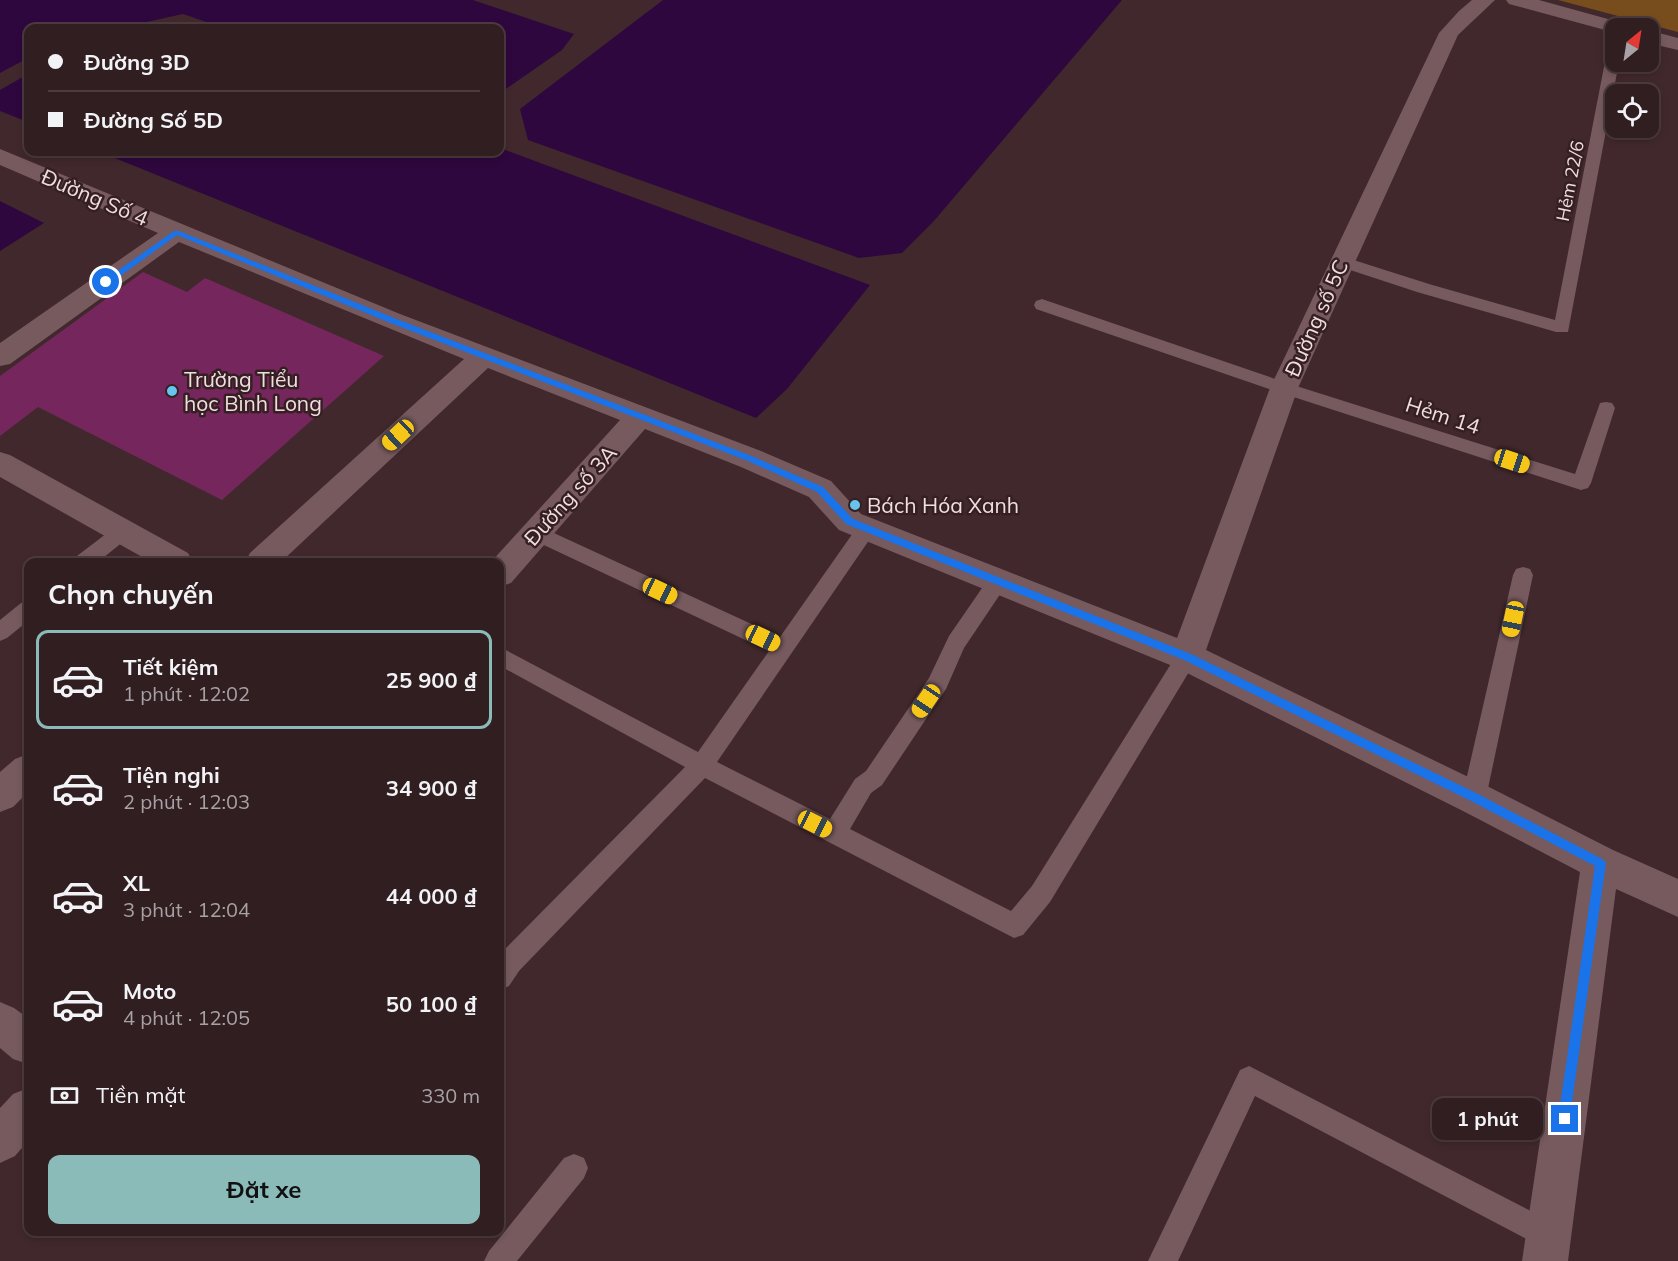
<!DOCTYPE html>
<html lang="vi">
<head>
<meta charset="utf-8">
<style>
  :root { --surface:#311e21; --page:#3d2b2e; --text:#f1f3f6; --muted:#a8a2a5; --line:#4c3c3f; --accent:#8bbbb9 }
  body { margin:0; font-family:Mulish,sans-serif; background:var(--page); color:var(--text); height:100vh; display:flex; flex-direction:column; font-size:22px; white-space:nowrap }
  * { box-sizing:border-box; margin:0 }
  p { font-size:20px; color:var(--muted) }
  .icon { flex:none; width:33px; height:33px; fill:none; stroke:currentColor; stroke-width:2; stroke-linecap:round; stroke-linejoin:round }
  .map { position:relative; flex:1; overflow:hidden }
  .drawer { position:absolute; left:24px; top:558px; width:480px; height:678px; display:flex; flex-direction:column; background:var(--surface); border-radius:12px; box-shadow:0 3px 9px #0003,0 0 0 2px var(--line) }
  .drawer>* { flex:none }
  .banner { position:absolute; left:24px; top:24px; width:480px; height:132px; border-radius:12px; box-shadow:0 3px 9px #0003,0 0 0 2px var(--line); display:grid; align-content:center; height:132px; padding:0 24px; background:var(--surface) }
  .needle { width:39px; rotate:30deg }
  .controls { position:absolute; left:1605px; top:18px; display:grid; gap:12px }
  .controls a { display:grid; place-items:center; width:54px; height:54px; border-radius:12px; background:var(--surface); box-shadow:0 3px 9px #0003,0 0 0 2px var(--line); font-size:30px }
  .end { position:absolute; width:27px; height:27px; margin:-14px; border:8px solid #1a73e8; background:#fff; box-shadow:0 0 0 3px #fff }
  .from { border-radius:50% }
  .bubble { position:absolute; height:42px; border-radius:12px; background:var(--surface); box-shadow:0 3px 9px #0003,0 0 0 2px var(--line); font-size:20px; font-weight:700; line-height:42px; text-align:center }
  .car { position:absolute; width:18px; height:36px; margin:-18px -9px; border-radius:8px; box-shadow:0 0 4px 2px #0007; background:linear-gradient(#f5c518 24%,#345 0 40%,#f5c518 0 76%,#345 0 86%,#f5c518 0) }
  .banner b { display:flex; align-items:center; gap:21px; height:57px; font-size:22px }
  .banner b+b { border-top:2px solid var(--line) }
  .banner i { width:15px; height:15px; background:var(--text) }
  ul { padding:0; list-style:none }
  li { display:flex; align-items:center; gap:18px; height:99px; margin:0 12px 9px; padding:0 12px; border:3px solid transparent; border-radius:12px }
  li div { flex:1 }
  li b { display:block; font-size:22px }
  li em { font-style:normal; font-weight:700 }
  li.on { border-color:var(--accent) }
  li>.icon { width:54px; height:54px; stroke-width:1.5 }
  h2 { padding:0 24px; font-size:27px; line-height:72px }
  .pay { display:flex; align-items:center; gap:15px; height:66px; padding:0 24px; font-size:22px }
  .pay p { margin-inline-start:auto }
  .primary-button { display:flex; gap:12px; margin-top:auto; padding:12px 24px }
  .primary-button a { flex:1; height:69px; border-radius:12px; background:var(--accent); color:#111; font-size:24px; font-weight:700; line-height:69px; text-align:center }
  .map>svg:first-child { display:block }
  .green { fill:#774d1d }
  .water { fill:#2e073e }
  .building { fill:#75275d }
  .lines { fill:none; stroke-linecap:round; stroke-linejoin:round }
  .service { fill:#765a5e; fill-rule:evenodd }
  .minor { fill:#765a5e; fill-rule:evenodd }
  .tertiary { fill:#765a5e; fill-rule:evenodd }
  .route { fill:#1a73e8 }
  .poi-dot { fill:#66c4ef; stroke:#361f22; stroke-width:2 }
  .labels { text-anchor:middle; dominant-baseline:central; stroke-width:5; stroke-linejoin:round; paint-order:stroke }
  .far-street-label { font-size:18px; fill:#efdee0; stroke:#361f22 }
  .street-label { font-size:21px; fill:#efdee0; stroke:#361f22 }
  .poi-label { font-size:21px; fill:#efdee0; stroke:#361f22; text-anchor:start }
</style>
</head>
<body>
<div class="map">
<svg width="1678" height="1261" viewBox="0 0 1678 1261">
  <rect width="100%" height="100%" fill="#41282c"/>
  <path class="green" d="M1558 0H1678V32Z"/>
  <path class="water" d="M0 0H473L574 34 562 50 500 93V28H224L183 14 119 28H28V58L0 73Z
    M663 0H1122L933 222 902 253 859 258 528 140 520 109Z
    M28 74V122L0 111V90Z
    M500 148 870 285 787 389 756 418 100 152H500Z
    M0 201 44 223 0 251Z"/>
  <path class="building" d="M143 272 187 292 205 278 384 356 222 500 38 407 0 436V376Z"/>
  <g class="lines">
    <path class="service" d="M1616 37V62H1619L1568 332H1556L1417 292 1335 265 1333 261 1335 257 1341 256 1429 284 1555 320 1609 41Z
      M1042 299 1290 384 1575 474 1600 403 1606 402 1612 403 1615 408 1591 483 1588 488 1581 490 1278 392 1036 309 1034 305 1036 301Z
      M867 520 874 523 877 528 874 533 717 762 830 819 855 779 866 771 929 678 949 636 991 575 998 573 1005 575 1008 581 1005 587 964 648 946 689 882 785 871 793 850 829 1011 911 1032 886 1179 651 1187 648 1195 651 1198 657 1050 902 1023 935 1014 938 705 778 519 971 509 986 500 990 501 953 685 767 500 666V647L698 752 769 651 529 538 526 533 529 528 536 525 543 528 780 637 860 523Z
      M122 524 129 527 132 532 129 537 98 562H74L77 556 115 527Z
      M1523 567 1530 569 1533 575 1486 798 1482 805 1474 809 1466 805 1462 798 1513 575 1516 569Z
      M28 601V621L7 638 0 641V620L21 603Z
      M1249 1066 1558 1225 1562 1235 1558 1245 1548 1249 1538 1245 1255 1096 1178 1261H1148L1240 1070Z
      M574 1154 584 1158 588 1168 584 1178 517 1261H484L489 1251 564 1158Z"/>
    <path class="minor" d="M1472 0H1495L1458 35 1298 388 1206 650 1487 786 1613 850 1678 879V917L1616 889 1568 1261H1522L1580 872 1461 810 1175 667 839 530 809 497 741 467 645 429 511 583 500 587V562H491L620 420 488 368 281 562H245L250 553 464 359 179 242 10 364 0 366V343L158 233 0 165V149L400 314 761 451 831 481 861 514 1177 638 1270 388 1439 33 1459 11Z
      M0 452 10 455 188 553 193 562H151L0 477Z
      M28 754V792L13 807 0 812V772L15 759Z
      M0 1002 14 1008 28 1018V1064L13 1059 0 1048Z
      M28 1088V1141L15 1156 0 1163V1108L13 1094Z"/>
    <path class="tertiary" d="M1506 0H1539L1626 24 1629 28H1616V33L1509 4Z
      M1648 30 1678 38V50L1648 43Z"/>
  </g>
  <path class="route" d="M174 231H179L394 318 754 457 823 487 853 519 1191 654 1478 794 1604 860 1606 863 1569 1123 1565 1125 1560 1123 1558 1119 1595 866 1471 801 1184 660 846 524 817 492 748 461 388 322 177 235 109 284H103V281Z"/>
  <g class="poi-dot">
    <circle cx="172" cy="391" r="6"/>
    <circle cx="855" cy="505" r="6"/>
  </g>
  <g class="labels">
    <g class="far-street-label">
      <text transform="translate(1570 181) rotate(-79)">Hẻm 22/6</text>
    </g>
    <g class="street-label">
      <text transform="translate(95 197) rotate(23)">Đường Số 4</text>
      <text transform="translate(1316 318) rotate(-66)">Đường số 5C</text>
      <text transform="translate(1443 415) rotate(18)">Hẻm 14</text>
      <text transform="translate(570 495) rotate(-48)">Đường số 3A</text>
    </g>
    <g class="poi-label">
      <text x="184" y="379">Trường Tiểu<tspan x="184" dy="24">học Bình Long</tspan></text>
      <text x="867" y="505">Bách Hóa Xanh</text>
    </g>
  </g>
</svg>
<div class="controls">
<a><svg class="needle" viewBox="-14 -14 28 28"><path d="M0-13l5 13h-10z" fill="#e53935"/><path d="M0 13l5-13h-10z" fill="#a8a2a5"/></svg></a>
<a><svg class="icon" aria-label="locate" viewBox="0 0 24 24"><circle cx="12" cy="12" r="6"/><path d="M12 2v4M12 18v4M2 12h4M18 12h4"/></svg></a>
</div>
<i class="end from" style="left:106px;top:282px"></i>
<i class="end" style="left:1565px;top:1119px"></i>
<div class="bubble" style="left:1432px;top:1098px;width:111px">1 phút</div>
<i class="car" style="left:398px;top:435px;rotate:227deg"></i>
<i class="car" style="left:1512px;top:461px;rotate:108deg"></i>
<i class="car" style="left:660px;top:591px;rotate:115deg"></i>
<i class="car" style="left:1513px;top:619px;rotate:192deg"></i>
<i class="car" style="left:763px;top:638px;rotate:115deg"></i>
<i class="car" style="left:926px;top:701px;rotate:214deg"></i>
<i class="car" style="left:815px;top:824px;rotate:117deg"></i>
<div class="banner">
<b><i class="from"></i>Đường 3D</b>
<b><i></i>Đường Số 5D</b>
</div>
<section class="drawer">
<h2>Chọn chuyến</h2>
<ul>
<li class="on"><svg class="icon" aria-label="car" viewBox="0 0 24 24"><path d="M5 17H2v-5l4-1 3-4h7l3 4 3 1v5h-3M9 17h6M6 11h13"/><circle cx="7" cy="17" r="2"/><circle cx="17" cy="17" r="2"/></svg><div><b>Tiết kiệm</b><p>1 phút · 12:02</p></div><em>25 900 ₫</em></li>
<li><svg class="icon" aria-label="car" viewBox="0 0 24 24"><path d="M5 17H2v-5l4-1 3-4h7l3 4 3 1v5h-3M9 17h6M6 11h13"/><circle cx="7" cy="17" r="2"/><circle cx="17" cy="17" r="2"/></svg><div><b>Tiện nghi</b><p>2 phút · 12:03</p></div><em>34 900 ₫</em></li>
<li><svg class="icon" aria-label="car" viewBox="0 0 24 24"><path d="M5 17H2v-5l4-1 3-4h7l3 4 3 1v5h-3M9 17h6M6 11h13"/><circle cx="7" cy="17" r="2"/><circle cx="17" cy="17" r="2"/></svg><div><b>XL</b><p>3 phút · 12:04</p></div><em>44 000 ₫</em></li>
<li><svg class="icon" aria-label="car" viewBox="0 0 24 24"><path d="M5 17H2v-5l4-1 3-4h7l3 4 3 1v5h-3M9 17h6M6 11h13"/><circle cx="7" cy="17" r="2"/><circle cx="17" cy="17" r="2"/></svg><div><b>Moto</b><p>4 phút · 12:05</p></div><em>50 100 ₫</em></li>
</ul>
<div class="pay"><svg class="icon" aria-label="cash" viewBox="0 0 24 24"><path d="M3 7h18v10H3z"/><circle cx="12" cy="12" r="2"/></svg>Tiền mặt<p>330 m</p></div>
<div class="primary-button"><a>Đặt xe</a></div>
</section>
</div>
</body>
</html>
